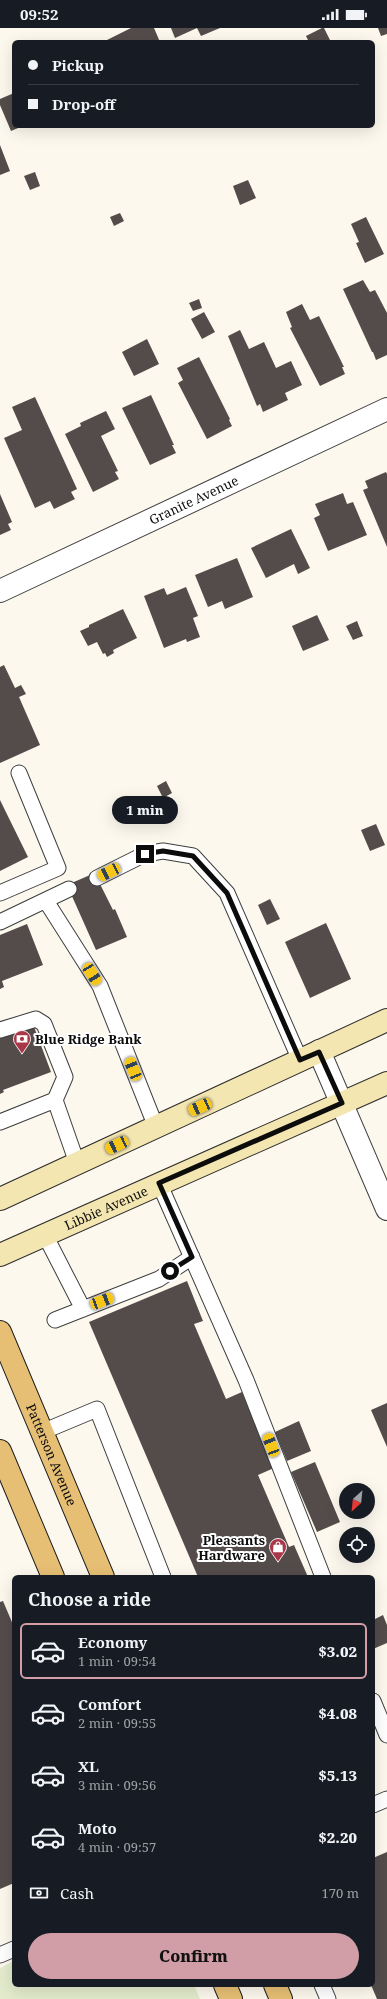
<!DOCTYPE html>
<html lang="en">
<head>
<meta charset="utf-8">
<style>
  :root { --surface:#171b24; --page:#242831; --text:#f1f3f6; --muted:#9ea1a6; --line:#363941; --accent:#d19ea7 }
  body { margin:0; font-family:"Noto Serif",serif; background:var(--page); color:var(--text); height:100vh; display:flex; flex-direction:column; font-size:15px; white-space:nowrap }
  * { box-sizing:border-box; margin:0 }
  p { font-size:13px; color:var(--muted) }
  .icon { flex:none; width:22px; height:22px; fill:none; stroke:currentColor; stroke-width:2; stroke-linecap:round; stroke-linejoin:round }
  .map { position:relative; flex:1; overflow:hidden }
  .sheet { position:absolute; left:12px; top:1547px; width:363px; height:412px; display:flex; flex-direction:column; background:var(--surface); border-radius:6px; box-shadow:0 4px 16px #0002 }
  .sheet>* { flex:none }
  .guide { position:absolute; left:12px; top:12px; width:363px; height:88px; border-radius:6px; box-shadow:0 4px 16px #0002; display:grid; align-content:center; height:88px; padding:0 16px; background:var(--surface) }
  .needle { width:26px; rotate:207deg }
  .buttons { position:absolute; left:339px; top:1455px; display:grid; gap:8px }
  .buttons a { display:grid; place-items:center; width:36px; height:36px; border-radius:50%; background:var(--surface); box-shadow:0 4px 16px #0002; font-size:20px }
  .end { position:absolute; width:18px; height:18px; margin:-9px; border:5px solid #0c0c0c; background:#fff; box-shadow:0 0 0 2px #fff }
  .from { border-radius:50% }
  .bubble { position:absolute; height:28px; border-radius:14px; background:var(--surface); box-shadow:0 4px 16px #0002; font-size:13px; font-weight:800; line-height:28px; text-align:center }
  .car { position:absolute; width:12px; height:24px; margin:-12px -6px; border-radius:5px; box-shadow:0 0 3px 1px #0007; background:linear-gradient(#f5c518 24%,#345 0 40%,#f5c518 0 76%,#345 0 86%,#f5c518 0) }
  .guide b { display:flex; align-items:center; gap:14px; height:38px; font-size:15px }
  .guide b+b { border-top:1px solid var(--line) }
  .guide i { width:10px; height:10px; background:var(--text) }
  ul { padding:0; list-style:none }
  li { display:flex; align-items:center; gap:12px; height:56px; margin:0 8px 6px; padding:0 8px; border:2px solid transparent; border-radius:6px }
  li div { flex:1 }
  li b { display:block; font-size:15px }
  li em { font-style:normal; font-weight:800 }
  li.active { border-color:var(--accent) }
  li>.icon { width:36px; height:36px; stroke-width:1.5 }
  h2 { padding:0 16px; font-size:18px; line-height:48px }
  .pay { display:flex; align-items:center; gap:10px; height:44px; padding:0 16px; font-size:15px }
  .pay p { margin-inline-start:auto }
  .primary-button { display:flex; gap:8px; margin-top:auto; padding:8px 16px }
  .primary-button a { flex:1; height:46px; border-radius:24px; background:var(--accent); color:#111; font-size:16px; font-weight:800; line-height:46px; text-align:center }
  .status { display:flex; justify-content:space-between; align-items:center; height:28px; padding:0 20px; background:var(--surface); direction:ltr }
  .status svg { height:11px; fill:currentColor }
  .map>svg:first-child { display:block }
  .pitch { fill:#e3ebcc }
  .building { fill:#534c4a }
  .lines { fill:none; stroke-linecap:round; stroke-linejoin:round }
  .service-casing { stroke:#3f3f3f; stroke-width:17 }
  .minor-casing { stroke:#3f3f3f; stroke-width:24 }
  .secondary-casing { stroke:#2e2e2e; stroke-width:24 }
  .primary-casing { stroke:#1d1d1d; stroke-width:24 }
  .service { stroke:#fff; stroke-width:15 }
  .minor { stroke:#fff; stroke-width:22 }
  .secondary { stroke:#f4e6b1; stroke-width:22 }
  .primary { stroke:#e6bf74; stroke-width:22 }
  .route { stroke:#0c0c0c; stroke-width:5 }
  .labels { text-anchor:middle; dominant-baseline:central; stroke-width:4; stroke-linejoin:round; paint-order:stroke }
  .street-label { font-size:13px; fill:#0c0c0c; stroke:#fff }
  .poi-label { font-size:13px; font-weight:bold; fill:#0c0c0c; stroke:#fff; text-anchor:start }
</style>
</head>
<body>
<div class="status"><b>09:52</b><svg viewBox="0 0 49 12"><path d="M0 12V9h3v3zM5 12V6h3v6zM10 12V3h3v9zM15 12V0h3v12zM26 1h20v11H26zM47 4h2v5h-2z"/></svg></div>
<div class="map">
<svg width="387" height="1971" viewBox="0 0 387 1971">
  <rect width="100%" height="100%" fill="#fcf8ed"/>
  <path class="pitch" d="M14 1933V1957H194L200 1971H0V1940Z"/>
  <path class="building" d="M131 0H154L160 14H108L107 12Z
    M171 0H220L201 8 197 0 175 10Z
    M322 0H324L331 14H309L306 8Z
    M378 0H387V6L381 8Z
    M14 65V98H23L11 103 0 77V71Z
    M0 117 10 143 0 147Z
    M35 144 40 158 30 162 24 148Z
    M248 152 256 170 240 177 233 158Z
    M120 185 124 193 114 198 110 189Z
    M366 189 384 226 365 235 356 215 359 214 351 196Z
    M363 252 370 264 375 262 387 285V327L376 332 373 324H372L343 261Z
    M199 271 202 280 193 283 189 275Z
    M302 276 310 292 319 288 344 339H342L345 346 320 358 290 300 292 299 286 284Z
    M204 284 215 304 202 311 191 291Z
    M240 302 249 321 264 314 276 340 291 333 302 357 285 365 288 372 263 384 260 376 257 378 228 308Z
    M147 311 159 336 134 348 122 324Z
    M199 329 230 391 229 392 232 398 207 411 178 355 183 352 177 340Z
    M151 367 174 417H172L176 425 150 437 122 380Z
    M35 369 77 461 71 464 75 471 54 481 50 473 35 480 4 410 22 402 12 379Z
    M106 383 115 401 101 408 118 443 115 444 119 451 93 464 65 406 81 398 80 395Z
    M386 444 387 446V519L363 462 368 460 365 453Z
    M343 465 347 476 353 474 367 507 328 523 314 490 320 487 315 476Z
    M0 466 12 494 8 496 11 502 0 507Z
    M291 501 310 540 298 546 294 536 266 550 251 520Z
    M237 530 253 569 225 581 222 573 208 579 195 547Z
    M186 559 198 588 193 590 200 609 187 614 186 611 164 620 144 568 164 560 167 567Z
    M123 581 137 610 113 622 114 625 107 629 105 625 103 626 97 614 88 618 80 603 89 599V597Z
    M317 587 329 612 303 623 292 598Z
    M357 593 363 608 353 612 346 598Z
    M4 637 15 660 21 657 26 666 19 669 40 717 0 735V639Z
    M166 753 172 765 163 770 157 758Z
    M0 772 28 829 0 843Z
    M376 796 385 817 370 823 361 802Z
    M97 844V850L113 882 115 881 127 909 96 922 67 857Z
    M270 871 280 891 267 897 258 877Z
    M326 895 351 951 310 970 285 914Z
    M27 896 43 937 2 953 4 959 0 961V907Z
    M33 996 51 1044 3 1062 4 1064 0 1066V1009Z
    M187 1253 203 1293 194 1296 226 1371 242 1364 274 1440 258 1447 289 1519 294 1517 308 1549H198L89 1294Z
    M387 1375V1419L371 1382Z
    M299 1393 311 1423 287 1433 275 1404Z
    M315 1434 340 1494 317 1504 291 1444Z
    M3 1573 14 1599V1855L0 1861V1574Z
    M383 1587 387 1597V1615L373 1621V1592Z
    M387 1824V1971H377L371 1957H373V1830Z"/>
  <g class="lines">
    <defs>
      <path id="service" d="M97 850 145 826 163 823 193 828 227 865 300 1032
        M0 865 58 840 19 745
        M46 873 100 958 156 1099
        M0 894 69 861
        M0 1002 36 991 44 996 65 1049 55 1072
        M0 1094 55 1072 77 1135
        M159 1155 246 1352 323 1549
        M45 1207 83 1281
        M55 1292 159 1251 192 1229
        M42 1404 97 1381 163 1549
        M373 1673 387 1707
        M373 1777 387 1771
        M0 1927 14 1921
        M322 1957 328 1971"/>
      <g id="minor">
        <path id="s1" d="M0 563 387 381"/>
        <path d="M319 1023 387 1181"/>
      </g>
      <g id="secondary">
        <path d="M0 1171 387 992"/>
        <path id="s2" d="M0 1227 387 1055"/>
      </g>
      <g id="primary">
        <path id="s3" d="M0 1304 103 1549"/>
        <path d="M0 1423 53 1549"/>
        <path d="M225 1957 231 1971"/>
        <path d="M275 1957 281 1971"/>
      </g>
    </defs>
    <use href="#service" class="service-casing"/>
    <use href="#minor" class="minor-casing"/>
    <use href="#secondary" class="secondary-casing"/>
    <use href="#primary" class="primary-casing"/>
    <use href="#service" class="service"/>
    <use href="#minor" class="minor"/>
    <use href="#secondary" class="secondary"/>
    <use href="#primary" class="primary"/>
  </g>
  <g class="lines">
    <path class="route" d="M145 826 163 823 193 828 227 865 300 1032 319 1024 342 1075 159 1155 192 1229 170 1243"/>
  </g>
  <defs>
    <symbol id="bank-pin" viewBox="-11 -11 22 30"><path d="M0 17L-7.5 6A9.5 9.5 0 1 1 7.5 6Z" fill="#a93747" stroke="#fff"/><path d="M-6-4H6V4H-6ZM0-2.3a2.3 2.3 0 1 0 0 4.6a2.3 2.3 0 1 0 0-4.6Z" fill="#fff"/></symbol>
    <symbol id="shop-pin" viewBox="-11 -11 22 30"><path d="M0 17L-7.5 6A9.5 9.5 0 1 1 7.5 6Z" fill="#a93747" stroke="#fff"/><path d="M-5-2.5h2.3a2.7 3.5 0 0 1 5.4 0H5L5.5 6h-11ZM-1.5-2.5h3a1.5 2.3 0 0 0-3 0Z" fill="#fff"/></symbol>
  </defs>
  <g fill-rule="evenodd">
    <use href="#bank-pin" x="12" y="1001" width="20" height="27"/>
    <use href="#shop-pin" x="268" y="1509" width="20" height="27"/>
  </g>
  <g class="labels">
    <g class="street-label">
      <text stroke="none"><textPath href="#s1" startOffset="214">Granite Avenue</textPath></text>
      <text stroke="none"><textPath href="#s2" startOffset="116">Libbie Avenue</textPath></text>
      <text stroke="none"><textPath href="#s3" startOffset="133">Patterson Avenue</textPath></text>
    </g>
    <g class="poi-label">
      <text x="35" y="1011">Blue Ridge Bank</text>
      <text x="265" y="1512" text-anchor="end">Pleasants<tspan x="265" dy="15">Hardware</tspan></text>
    </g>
  </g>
</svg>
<div class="buttons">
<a><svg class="needle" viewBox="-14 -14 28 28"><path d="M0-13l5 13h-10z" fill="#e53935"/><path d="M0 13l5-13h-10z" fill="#9ea1a6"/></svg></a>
<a><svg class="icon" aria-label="locate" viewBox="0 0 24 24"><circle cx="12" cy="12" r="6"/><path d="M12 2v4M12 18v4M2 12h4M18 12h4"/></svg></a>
</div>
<i class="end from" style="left:170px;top:1243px"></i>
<i class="end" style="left:145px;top:826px"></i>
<div class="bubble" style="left:112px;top:768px;width:66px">1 min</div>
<i class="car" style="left:109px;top:844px;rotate:243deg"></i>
<i class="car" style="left:92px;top:946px;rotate:148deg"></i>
<i class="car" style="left:133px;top:1041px;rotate:338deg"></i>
<i class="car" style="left:200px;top:1079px;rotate:246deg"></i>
<i class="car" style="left:117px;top:1117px;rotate:245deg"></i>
<i class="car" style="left:102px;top:1273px;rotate:69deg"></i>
<i class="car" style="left:271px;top:1417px;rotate:339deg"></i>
<div class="guide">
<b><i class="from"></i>Pickup</b>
<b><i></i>Drop-off</b>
</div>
<section class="sheet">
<h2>Choose a ride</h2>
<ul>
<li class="active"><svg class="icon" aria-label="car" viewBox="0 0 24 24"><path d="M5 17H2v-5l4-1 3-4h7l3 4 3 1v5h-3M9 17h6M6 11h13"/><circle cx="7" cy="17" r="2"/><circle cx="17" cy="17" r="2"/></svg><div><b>Economy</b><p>1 min · 09:54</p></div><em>$3.02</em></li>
<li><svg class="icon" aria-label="car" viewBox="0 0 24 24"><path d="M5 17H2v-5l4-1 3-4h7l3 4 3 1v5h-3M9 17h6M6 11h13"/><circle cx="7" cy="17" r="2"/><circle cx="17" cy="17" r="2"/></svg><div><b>Comfort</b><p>2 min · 09:55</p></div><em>$4.08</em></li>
<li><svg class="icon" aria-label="car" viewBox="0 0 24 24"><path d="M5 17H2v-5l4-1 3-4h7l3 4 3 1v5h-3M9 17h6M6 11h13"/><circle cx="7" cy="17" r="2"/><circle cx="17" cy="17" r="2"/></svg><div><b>XL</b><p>3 min · 09:56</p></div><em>$5.13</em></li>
<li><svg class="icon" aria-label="car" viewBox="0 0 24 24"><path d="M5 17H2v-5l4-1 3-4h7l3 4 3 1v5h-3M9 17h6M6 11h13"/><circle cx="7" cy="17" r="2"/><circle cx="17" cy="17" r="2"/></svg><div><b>Moto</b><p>4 min · 09:57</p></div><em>$2.20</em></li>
</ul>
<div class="pay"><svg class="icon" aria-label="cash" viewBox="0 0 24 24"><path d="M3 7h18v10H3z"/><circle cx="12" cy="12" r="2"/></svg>Cash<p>170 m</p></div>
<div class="primary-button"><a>Confirm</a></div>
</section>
</div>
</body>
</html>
